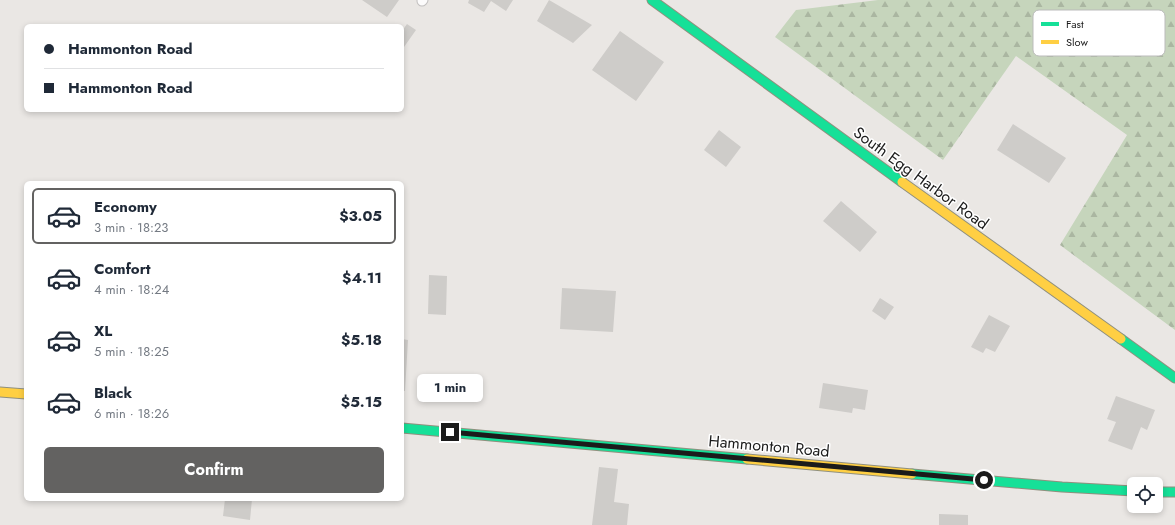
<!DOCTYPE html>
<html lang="en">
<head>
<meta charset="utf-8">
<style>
  :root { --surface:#fff; --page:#f2f2f3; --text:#1f2937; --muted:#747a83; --line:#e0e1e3; --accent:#636261 }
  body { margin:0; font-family:Jost,sans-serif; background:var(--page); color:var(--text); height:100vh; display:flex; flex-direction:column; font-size:15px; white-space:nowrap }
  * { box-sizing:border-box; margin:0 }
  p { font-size:13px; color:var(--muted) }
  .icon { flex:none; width:22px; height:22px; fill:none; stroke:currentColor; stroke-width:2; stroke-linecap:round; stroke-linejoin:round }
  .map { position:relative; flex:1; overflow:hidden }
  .details { position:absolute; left:24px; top:181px; width:380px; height:320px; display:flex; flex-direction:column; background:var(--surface); border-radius:6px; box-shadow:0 2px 6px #0003 }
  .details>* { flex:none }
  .guide { position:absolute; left:24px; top:24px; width:380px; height:88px; border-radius:6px; box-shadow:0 2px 6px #0003; display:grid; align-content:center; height:88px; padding:0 20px; background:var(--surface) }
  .controls { position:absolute; left:1127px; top:477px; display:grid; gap:8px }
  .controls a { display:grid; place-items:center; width:36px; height:36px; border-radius:6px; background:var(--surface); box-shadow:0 2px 6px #0003; font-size:20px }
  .end { position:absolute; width:18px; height:18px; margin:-9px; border:5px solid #1b1b1b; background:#fff; box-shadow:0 0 0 2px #fff }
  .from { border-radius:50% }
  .bubble { position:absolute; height:28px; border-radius:6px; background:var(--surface); box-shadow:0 2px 6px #0003; font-size:13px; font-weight:700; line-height:28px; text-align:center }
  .guide b { display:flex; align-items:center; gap:14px; height:38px; font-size:15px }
  .guide b+b { border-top:1px solid var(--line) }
  .guide i { width:10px; height:10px; background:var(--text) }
  ul { padding:7px 0 0; list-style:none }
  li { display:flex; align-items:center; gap:12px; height:56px; margin:0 8px 6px; padding:0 12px; border:2px solid transparent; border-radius:6px }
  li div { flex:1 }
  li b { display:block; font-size:15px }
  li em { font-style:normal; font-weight:700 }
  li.selected { border-color:var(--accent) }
  li>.icon { width:36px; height:36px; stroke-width:1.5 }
  .button { display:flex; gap:8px; margin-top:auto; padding:8px 20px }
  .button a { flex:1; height:46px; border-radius:6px; background:var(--accent); color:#fff; font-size:16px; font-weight:700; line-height:46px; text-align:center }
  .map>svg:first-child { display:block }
  .forest { fill:url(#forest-firs) }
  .building { fill:#ceccc9 }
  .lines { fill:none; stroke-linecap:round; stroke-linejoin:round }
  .lane-casing { stroke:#c1bfbe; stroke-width:11 }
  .fast-casing { stroke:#90907e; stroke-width:11 }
  .slow-casing { stroke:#90907e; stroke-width:11 }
  .lane { stroke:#fcfbfb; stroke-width:9 }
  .fast { stroke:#16e098; stroke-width:9 }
  .slow { stroke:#ffcf43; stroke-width:9 }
  .route { stroke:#1b1b1b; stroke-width:5 }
  .labels { text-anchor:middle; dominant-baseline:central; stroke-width:3; stroke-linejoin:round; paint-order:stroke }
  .street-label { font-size:16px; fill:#1b1b1b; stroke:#fff }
  .key { fill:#fff; stroke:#bbb; stroke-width:1 }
  .key-label { font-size:11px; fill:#1b1b1b }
</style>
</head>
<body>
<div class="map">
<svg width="1175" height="525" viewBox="0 0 1175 525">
  <defs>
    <pattern id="forest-firs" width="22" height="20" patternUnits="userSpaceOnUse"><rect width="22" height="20" fill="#c6d5bc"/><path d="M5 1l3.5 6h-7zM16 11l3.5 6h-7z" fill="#aab6a1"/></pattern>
  </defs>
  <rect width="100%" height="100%" fill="#eae7e4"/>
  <path class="forest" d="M878 0H1175V330L1060 245 1127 135 1016 56 943 160 775 37 796 10Z"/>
  <path class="building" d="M362 0H399L387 17Z
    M469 0H513L506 11 491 1 484 12 468 3Z
    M549 0 592 25 573 43 537 21Z
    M407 24 416 30 404 47 402 46V31Z
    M620 31 664 62 636 101 592 70Z
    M1013 124 1066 158 1049 183 997 150Z
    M719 130 741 147 726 167 704 150Z
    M841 201 877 232 860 252 823 221Z
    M429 275 447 276 446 315 428 314Z
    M562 288 616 291 613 332 560 329Z
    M880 298 894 307 885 320 872 311Z
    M989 315 1010 326 995 352 986 348 983 353 971 347Z
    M402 339 408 340 405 391H402Z
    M823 383 868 390 865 410 853 408 852 413 819 408Z
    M1116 396 1155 410 1147 430 1141 427 1132 450 1108 441 1116 422 1107 419Z
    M599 467 618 469 614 502 629 504 627 525H592Z
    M225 499H252L250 520 223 516Z
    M939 514 968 515V525H939Z"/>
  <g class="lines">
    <defs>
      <path id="lane" d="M422 1 423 0"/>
      <path id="fast" d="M652 0 902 182
        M1121 339 1175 378
        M402 428 747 459
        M912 474 1062 487 1134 491
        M1156 492H1175"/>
      <path id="slow" d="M902 182 1121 339
        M0 392 26 394
        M747 459 912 474"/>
    </defs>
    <use href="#lane" class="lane-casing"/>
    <use href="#fast" class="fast-casing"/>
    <use href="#slow" class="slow-casing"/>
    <use href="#lane" class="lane"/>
    <use href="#fast" class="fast"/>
    <use href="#slow" class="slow"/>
  </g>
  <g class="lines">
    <path class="route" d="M450 432 984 480"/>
  </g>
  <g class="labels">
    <g class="street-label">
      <text transform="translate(921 178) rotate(36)">South Egg Harbor Road</text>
      <text transform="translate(769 446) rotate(5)">Hammonton Road</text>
    </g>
  </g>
  <rect x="1033" y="10" width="132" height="46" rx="6" class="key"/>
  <rect x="1041" y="22" width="18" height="4" fill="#16e098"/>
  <rect x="1041" y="40" width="18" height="4" fill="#ffcf43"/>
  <g class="key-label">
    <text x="1066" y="28">Fast</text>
    <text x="1066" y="46">Slow</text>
  </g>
</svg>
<div class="controls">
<a><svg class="icon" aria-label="locate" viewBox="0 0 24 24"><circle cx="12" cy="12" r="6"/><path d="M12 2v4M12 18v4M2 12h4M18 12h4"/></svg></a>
</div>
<i class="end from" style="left:984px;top:480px"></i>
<i class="end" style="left:450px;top:432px"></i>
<div class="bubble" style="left:417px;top:374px;width:66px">1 min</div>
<div class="guide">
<b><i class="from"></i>Hammonton Road</b>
<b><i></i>Hammonton Road</b>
</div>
<section class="details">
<ul>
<li class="selected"><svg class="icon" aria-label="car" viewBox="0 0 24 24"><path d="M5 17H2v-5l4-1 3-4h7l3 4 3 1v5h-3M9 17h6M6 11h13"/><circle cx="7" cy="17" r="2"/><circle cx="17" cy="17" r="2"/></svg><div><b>Economy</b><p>3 min · 18:23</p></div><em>$3.05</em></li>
<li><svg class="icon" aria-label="car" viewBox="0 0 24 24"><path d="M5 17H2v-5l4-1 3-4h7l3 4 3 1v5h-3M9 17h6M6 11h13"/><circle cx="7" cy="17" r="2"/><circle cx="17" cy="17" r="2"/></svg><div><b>Comfort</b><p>4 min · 18:24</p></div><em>$4.11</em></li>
<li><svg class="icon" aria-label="car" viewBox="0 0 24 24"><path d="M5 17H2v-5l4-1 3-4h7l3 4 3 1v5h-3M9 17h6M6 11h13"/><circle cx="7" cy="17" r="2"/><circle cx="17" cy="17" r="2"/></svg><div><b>XL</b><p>5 min · 18:25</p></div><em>$5.18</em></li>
<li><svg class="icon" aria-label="car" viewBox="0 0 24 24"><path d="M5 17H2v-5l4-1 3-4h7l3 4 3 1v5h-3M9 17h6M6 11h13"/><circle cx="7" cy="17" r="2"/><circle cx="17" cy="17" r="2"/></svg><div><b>Black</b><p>6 min · 18:26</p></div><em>$5.15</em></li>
</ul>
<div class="button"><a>Confirm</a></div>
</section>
</div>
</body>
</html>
